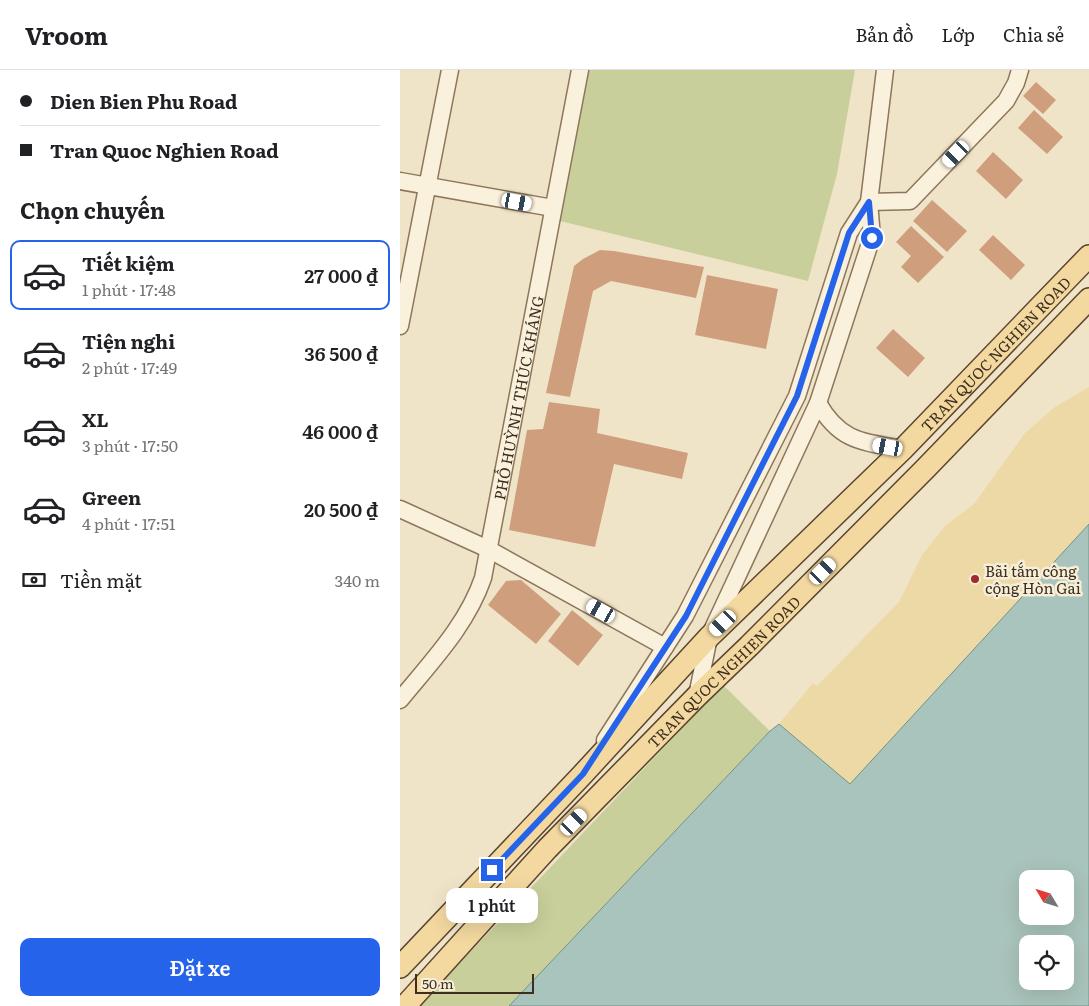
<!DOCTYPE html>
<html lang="vi">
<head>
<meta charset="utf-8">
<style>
  :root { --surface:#fff; --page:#f2f2f2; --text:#202124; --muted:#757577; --line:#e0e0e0; --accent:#2563eb }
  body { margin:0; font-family:Literata,serif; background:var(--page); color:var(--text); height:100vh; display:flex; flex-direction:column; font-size:19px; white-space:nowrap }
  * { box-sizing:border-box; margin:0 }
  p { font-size:16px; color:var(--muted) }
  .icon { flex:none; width:28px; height:28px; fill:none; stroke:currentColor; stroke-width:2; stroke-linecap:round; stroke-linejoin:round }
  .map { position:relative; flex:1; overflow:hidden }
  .side { display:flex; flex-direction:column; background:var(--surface); width:400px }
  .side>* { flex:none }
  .banner { display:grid; align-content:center; height:110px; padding:0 20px; background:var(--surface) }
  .needle { width:32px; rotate:308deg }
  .controls { position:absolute; left:619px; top:800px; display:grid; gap:10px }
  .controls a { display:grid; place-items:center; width:55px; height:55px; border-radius:10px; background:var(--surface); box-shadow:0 5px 20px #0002; font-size:25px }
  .scale { position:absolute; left:15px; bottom:12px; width:119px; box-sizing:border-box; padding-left:5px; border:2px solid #3d2e20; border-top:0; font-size:14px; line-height:18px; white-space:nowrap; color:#3d2e20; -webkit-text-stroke:4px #f7eed8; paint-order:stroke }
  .end { position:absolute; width:22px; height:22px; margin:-11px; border:6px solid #2563eb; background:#fff; box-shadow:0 0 0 2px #fff }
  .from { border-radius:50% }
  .bubble { position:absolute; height:35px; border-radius:10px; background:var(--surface); box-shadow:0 5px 20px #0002; font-size:16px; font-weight:600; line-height:35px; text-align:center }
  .car { position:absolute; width:15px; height:30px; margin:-15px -8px; border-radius:6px; box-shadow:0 0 4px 1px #0007; background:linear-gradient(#fff 24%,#345 0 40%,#fff 0 76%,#345 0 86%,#fff 0) }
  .banner b { display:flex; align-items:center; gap:18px; height:48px; font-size:19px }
  .banner b+b { border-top:1px solid var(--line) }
  .banner i { width:12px; height:12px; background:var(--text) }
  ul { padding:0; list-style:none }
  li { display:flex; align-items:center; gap:15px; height:70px; margin:0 10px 8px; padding:0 10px; border:2px solid transparent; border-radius:10px }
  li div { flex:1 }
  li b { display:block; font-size:19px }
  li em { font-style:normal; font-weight:600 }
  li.current { border-color:var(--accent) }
  li>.icon { width:45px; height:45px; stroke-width:1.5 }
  h2 { padding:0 20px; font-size:22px; line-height:60px }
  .pay { display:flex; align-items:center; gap:12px; height:55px; padding:0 20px; font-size:19px }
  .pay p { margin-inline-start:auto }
  .cta { display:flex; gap:10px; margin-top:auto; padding:10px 20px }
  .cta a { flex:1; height:58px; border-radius:10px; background:var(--accent); color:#fff; font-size:20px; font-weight:600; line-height:58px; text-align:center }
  header { display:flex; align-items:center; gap:30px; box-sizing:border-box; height:70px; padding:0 25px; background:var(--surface); border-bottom:1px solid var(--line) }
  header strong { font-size:24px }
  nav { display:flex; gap:28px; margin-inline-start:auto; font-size:18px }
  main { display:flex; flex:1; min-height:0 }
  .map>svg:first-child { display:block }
  .green { fill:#c9cf9b }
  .sand { fill:#ecd9a5 }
  .water { fill:#a9c4bc; stroke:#6f938a; fill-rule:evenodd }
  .building { fill:#cf9f7d }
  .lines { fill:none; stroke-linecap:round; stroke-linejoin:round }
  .minor-casing { stroke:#8d765c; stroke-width:19 }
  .major-casing { stroke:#5b4430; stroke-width:24 }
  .minor { stroke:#faf1dc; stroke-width:16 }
  .major { stroke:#f3d9a0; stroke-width:21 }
  .route { stroke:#2563eb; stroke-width:6 }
  .poi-dot { fill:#9e2a2b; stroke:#f7eed8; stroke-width:2 }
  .labels { text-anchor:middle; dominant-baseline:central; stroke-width:5; stroke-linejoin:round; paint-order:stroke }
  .street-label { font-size:15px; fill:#3d2e20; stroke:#f7eed8 }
  .poi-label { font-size:15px; fill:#3d2e20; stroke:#f7eed8; text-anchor:start }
</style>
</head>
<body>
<header>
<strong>Vroom</strong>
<nav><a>Bản đồ</a><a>Lớp</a><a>Chia sẻ</a></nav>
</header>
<main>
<section class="side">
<div class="banner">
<b><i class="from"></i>Dien Bien Phu Road</b>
<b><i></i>Tran Quoc Nghien Road</b>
</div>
<h2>Chọn chuyến</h2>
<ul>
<li class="current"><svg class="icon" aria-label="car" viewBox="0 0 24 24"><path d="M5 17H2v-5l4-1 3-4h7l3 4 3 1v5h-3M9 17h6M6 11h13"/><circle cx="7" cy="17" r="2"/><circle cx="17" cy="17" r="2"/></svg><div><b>Tiết kiệm</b><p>1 phút · 17:48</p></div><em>27 000 ₫</em></li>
<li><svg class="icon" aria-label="car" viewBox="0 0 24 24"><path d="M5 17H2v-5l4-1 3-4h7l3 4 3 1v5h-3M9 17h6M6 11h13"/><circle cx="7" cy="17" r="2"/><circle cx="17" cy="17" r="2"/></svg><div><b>Tiện nghi</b><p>2 phút · 17:49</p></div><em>36 500 ₫</em></li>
<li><svg class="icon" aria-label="car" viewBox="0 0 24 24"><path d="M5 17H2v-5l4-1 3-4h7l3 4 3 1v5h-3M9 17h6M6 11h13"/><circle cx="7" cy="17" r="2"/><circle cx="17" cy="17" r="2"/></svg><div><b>XL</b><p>3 phút · 17:50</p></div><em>46 000 ₫</em></li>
<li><svg class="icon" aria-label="car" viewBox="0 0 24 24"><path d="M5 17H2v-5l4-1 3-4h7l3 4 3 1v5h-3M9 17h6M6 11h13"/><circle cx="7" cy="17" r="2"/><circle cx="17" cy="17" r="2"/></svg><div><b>Green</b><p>4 phút · 17:51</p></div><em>20 500 ₫</em></li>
</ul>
<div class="pay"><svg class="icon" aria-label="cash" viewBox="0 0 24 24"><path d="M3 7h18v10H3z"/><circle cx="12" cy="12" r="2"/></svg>Tiền mặt<p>340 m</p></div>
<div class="cta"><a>Đặt xe</a></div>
</section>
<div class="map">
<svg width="689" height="936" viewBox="0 0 689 936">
  <rect width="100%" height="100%" fill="#f0e4c8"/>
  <path class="green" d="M189 0H455L437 104 408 211 160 151Z
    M323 615 370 661 109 936H19Z"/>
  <path class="sand" d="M689 317V454L450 714 379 654 413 613 417 616 499 532 522 485 546 455 574 434 625 363 655 337Z"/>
  <path class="water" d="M689 454V936H109L370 661 379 654 450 714ZM628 809H665V846H628ZM628 874H665V911H628Z"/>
  <path class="building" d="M636 12 656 30 643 44 623 26Z
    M634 40 663 67 647 84 618 58Z
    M593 82 623 110 606 129 576 101Z
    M532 130 567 161 547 182 513 151Z
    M511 156 544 187 518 213 501 197 511 186 496 172Z
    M593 165 625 195 611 210 579 180Z
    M200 180 214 181 304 197 296 228 211 211 193 221 170 327 146 323 174 196 183 189Z
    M307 205 378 219 366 279 295 265Z
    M493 259 525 288 508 307 476 278Z
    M149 332 200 339 197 363 288 383 282 409 214 394 195 477 109 460 127 360 143 359Z
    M121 510 161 544 136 574 88 535 106 511Z
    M172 540 203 565 178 596 148 571Z"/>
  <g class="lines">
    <defs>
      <g id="minor">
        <path d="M0 111 153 138"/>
        <path d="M469 132 510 131 606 31 616 13 620 0"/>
        <path d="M0 256 50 0"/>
        <path d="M418 333C440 372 463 372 503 379"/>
        <path d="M0 439 88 479 265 577"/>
        <path d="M297 626 309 567 418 333 472 167 469 132 485 0"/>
        <path id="s1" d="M0 630C31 592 67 555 83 508L180 0"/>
        <path d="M205 670 285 546 397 326 449 163 469 132"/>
      </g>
      <g id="major">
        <path id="s2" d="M0 897 183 704 309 567 503 379 689 186"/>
        <path id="s3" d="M5 936 147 779 297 626 349 576 526 398 689 229"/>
      </g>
    </defs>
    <use href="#minor" class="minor-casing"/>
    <use href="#major" class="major-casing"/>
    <use href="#minor" class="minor"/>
    <use href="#major" class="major"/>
  </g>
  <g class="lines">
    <path class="route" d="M92 800 183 704 286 546 397 326 449 163 469 132 472 168"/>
  </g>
  <circle class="poi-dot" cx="575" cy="509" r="5"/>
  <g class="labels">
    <g class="street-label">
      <text stroke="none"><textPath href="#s2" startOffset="855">TRAN QUOC NGHIEN ROAD</textPath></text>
      <text stroke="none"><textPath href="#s1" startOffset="332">PHỐ HUỲNH THÚC KHÁNG</textPath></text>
      <text stroke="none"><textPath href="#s3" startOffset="462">TRAN QUOC NGHIEN ROAD</textPath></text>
    </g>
    <g class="poi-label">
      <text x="585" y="500">Bãi tắm công<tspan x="585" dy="17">cộng Hòn Gai</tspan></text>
    </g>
  </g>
</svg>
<div class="controls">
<a><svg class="needle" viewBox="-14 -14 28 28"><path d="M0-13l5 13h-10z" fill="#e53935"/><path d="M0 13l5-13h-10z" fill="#757577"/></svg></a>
<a><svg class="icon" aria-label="locate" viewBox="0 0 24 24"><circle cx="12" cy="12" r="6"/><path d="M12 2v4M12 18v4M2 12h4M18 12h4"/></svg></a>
</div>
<div class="scale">50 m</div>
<i class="end from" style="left:472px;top:168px"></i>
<i class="end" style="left:92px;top:800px"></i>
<div class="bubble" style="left:46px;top:818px;width:92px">1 phút</div>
<i class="car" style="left:556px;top:84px;rotate:224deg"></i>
<i class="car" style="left:117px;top:132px;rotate:100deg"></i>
<i class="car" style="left:488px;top:377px;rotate:280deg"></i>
<i class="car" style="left:423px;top:501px;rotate:45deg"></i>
<i class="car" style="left:201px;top:541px;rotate:299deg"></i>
<i class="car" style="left:323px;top:553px;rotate:226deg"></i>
<i class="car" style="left:174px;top:752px;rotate:44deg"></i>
</div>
</main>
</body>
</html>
